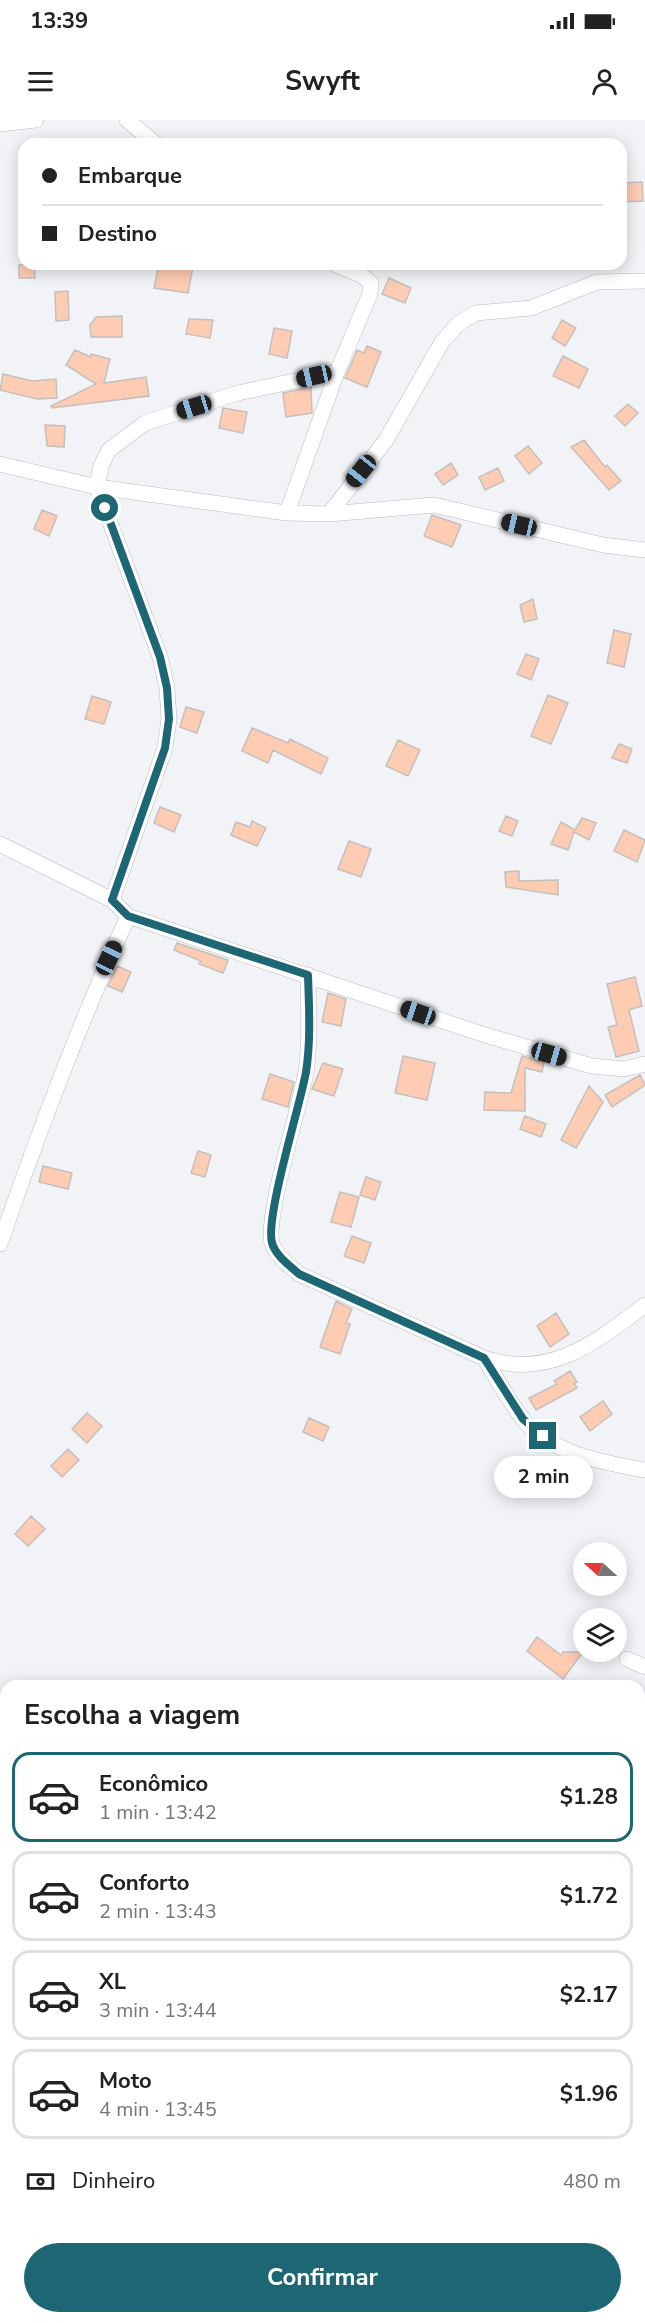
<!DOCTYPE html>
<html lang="pt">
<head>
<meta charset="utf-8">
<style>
  :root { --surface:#fff; --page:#f6f6f6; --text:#222; --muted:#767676; --line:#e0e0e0; --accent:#1d6673 }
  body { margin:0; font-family:"Nunito Sans",sans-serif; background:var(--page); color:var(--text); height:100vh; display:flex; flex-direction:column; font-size:22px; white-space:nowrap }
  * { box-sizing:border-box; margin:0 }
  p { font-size:20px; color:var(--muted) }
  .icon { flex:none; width:33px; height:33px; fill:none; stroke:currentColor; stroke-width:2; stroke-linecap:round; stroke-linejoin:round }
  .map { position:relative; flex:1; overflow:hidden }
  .side { position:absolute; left:0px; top:1560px; width:645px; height:644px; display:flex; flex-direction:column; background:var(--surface); border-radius:18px 18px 0 0; box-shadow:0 3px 15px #0003 }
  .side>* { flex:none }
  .top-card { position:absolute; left:18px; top:18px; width:609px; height:132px; border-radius:18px; box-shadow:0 3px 15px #0003; display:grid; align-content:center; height:132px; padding:0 24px; background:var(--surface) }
  .needle { width:39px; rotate:291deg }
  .fabs { position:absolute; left:573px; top:1422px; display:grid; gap:12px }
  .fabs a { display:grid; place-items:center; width:54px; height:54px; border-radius:50%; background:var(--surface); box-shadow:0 3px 15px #0003; font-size:30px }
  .end { position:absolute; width:27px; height:27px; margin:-14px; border:8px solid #1d6673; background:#fff; box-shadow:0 0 0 3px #fff }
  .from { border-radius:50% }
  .bubble { position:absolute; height:42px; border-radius:21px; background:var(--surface); box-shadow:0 3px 15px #0003; font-size:20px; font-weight:700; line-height:42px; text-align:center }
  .car { position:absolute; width:18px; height:36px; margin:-18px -9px; border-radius:8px; box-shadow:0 0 4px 2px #0007; background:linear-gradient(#222 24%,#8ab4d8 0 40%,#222 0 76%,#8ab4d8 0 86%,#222 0) }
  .top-card b { display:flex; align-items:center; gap:21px; height:57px; font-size:22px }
  .top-card b+b { border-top:2px solid var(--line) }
  .top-card i { width:15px; height:15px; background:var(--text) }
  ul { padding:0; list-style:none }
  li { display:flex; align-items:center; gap:18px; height:90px; margin:0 12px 9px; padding:0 12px; border:3px solid var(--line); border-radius:18px }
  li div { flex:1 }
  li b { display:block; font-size:22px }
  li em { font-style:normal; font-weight:700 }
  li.current { border-color:var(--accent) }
  li>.icon { width:54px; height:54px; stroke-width:1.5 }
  h2 { padding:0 24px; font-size:27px; line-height:72px }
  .pay { display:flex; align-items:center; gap:15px; height:66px; padding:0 24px; font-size:22px }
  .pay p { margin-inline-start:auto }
  .cta { display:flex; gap:12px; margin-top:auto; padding:12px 24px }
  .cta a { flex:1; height:69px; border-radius:36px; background:var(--accent); color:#fff; font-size:24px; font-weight:700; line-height:69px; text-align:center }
  .status { display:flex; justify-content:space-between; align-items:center; height:42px; padding:0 30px; background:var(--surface); direction:ltr }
  .status svg { height:16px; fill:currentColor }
  header { display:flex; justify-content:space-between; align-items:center; height:78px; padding:0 24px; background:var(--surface); font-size:27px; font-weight:700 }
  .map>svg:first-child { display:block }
  .building { fill:#fecbb3; stroke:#c3c0be; stroke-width:1.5 }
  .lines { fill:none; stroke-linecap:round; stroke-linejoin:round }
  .street-casing { stroke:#b9bcbe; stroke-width:16 }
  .street { stroke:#fff; stroke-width:15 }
  .route { stroke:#1d6673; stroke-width:8 }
</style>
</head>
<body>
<div class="status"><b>13:39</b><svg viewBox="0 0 49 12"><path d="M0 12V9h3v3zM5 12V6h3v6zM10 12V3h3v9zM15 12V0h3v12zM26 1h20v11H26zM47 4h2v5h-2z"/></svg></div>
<header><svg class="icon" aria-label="menu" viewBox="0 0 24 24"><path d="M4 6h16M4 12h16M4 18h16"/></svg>Swyft<svg class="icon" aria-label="person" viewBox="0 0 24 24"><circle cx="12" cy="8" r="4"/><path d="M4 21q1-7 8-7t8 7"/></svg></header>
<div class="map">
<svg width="645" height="2203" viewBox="0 0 645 2203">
  <rect width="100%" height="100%" fill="#f1f3f6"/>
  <path class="building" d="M642 62 643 81 621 82V63Z
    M34 144 35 158H19V145Z
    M159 144 193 147 188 173 154 168Z
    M389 158 411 168 405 183 382 174Z
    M68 171 69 200 56 201 55 172Z
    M122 196V217H91L90 205 96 197Z
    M189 199 213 200 210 218 186 214Z
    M562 200 576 208 565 226 552 218Z
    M274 208 292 211 287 238 269 234Z
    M367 226 381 232 367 267 345 258 357 230 364 233Z
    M75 230 91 237V234L110 239 104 263 146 257 149 276 52 288 51 286 96 264 66 245Z
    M563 236 588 249 579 268 553 256Z
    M3 254 32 261 56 259 57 278 37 279 0 270Z
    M311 267 312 293 286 297 283 273Z
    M628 284 638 293 625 306 615 296Z
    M223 288 247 292 243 313 219 308Z
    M45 305 65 306 64 327 47 326Z
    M584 320 605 347 607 345 621 361 609 370 571 327Z
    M528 326 542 343 529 354 515 336Z
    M451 343 458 355 443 365 435 354Z
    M498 348 504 361 485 370 479 357Z
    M42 390 57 396 49 416 34 409Z
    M432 395 461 405 452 427 424 416Z
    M533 479 537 499 524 502 520 485Z
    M614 510 631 514 624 547 607 543Z
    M526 534 539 539 531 560 517 554Z
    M548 575 568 583 551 624 531 616Z
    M92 576 111 582 104 604 85 599Z
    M186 587 204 592 197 613 180 607Z
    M252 608 288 623 290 619 328 638 321 654 273 630 268 643 242 631Z
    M398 620 420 630 408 656 386 646Z
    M619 624 632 629 627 643 612 638Z
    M160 687 181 695 174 712 154 703Z
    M506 696 518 701 512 716 499 711Z
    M582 698 596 703 589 720 574 712 568 730 551 724 561 702 575 710Z
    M252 701 266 708 257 726 231 715 236 702 250 707Z
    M624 710 645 720 637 742 614 731Z
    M349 721 371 729 361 757 338 749Z
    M519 751V761L558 760V775L506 767 505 752Z
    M177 823 228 840 223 853 199 844 201 841 174 830Z
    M117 846 131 852 122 872 108 866Z
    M635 857 642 886 629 890 639 931 616 937 608 907 617 905 607 864Z
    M328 873 346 879 341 906 322 902Z
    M403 936 435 943 427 980 395 973Z
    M522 936 544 942 542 952 525 948V991L484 990 485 972 511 973Z
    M323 943 343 949 334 976 312 969Z
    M270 954 294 962 288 987 262 979Z
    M640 955 645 965 612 987 605 975Z
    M589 966 603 982 576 1028 561 1020Z
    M525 996 546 1004 541 1017 520 1009Z
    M198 1031 211 1035 205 1057 191 1053Z
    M43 1046 72 1053 68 1069 39 1062Z
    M366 1057 381 1062 375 1080 360 1075Z
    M340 1072 359 1077 351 1107 331 1102Z
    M352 1116 371 1123 364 1143 344 1136Z
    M336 1181 352 1189 346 1203 350 1204 340 1234 320 1227Z
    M556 1193 569 1214 550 1227 537 1206Z
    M570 1251 577 1262 574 1263 577 1268 536 1290 529 1278 557 1264 554 1261Z
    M603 1281 612 1294 590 1311 580 1297Z
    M87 1293 102 1306 87 1323 72 1309Z
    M309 1298 329 1307 323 1321 303 1312Z
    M68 1329 79 1340 62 1357 51 1346Z
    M31 1396 45 1409 28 1426 15 1414Z
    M537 1517 561 1535 563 1532H583L563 1559 527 1531Z"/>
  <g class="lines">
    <defs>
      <path id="street" d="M127 0 156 24
        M0 4 36 0
        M0 344 97 367 287 393 329 394 434 385 603 425 645 430
        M287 393 337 252 370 174 371 163 361 155 334 144
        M329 394 386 320 442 222 458 204 476 193 531 188 597 162 645 161
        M0 724 112 780 128 796 485 915 592 946 624 949 645 944
        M112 780 165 628 169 599 167 568 160 537 97 367 101 346 109 330 145 303 238 273 337 252
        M308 855C308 887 311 920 306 952 300 987 265 1096 272 1123 276 1136 289 1145 299 1154L484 1238C549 1260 595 1223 645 1185
        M0 1124C38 1013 80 903 128 796
        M484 1238C496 1258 508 1279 522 1298 549 1333 604 1343 645 1350
        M627 1539 645 1547
        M639 2127 645 2125
        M537 2203 542 2198"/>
    </defs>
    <use href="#street" class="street-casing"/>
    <use href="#street" class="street"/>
  </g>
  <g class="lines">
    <path class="route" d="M105 388 160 537 167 568 169 599 165 628 112 780 128 796 308 855C309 887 311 920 306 952 300 986 265 1097 272 1123 276 1136 289 1145 299 1154L484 1238 523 1299 543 1316"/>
  </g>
</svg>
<div class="fabs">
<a><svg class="needle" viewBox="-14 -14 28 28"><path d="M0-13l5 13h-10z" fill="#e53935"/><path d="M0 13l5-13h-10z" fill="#767676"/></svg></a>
<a><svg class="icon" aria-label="layers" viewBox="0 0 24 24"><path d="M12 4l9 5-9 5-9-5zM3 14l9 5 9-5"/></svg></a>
</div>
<i class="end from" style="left:105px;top:388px"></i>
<i class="end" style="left:543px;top:1316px"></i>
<div class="bubble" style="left:494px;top:1336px;width:99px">2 min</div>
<i class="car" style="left:314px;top:256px;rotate:257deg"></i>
<i class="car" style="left:194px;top:287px;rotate:253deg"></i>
<i class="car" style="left:361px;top:351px;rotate:219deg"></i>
<i class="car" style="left:519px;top:405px;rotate:283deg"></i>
<i class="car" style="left:109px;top:838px;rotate:25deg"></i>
<i class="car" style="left:418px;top:893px;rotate:289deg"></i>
<i class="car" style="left:549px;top:934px;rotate:106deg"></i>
<div class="top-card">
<b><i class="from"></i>Embarque</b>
<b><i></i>Destino</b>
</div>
<section class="side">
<h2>Escolha a viagem</h2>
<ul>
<li class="current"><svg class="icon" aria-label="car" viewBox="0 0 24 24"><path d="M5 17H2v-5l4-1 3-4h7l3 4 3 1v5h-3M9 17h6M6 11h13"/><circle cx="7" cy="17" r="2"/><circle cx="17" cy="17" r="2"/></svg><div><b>Econômico</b><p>1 min · 13:42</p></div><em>$1.28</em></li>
<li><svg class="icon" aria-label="car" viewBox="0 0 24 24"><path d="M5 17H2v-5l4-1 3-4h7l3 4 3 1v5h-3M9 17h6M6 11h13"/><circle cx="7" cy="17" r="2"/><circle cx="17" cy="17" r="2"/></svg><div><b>Conforto</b><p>2 min · 13:43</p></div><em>$1.72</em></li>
<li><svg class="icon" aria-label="car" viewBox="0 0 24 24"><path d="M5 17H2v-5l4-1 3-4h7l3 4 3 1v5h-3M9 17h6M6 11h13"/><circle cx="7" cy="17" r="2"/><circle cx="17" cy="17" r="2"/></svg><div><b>XL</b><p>3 min · 13:44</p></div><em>$2.17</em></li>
<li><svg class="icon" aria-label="car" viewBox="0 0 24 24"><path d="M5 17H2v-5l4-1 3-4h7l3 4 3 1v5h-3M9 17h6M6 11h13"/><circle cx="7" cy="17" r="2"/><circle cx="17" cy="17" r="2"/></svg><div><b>Moto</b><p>4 min · 13:45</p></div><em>$1.96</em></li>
</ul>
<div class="pay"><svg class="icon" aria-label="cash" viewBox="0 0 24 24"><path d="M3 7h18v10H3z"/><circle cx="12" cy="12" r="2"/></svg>Dinheiro<p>480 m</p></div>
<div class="cta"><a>Confirmar</a></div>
</section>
</div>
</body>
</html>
